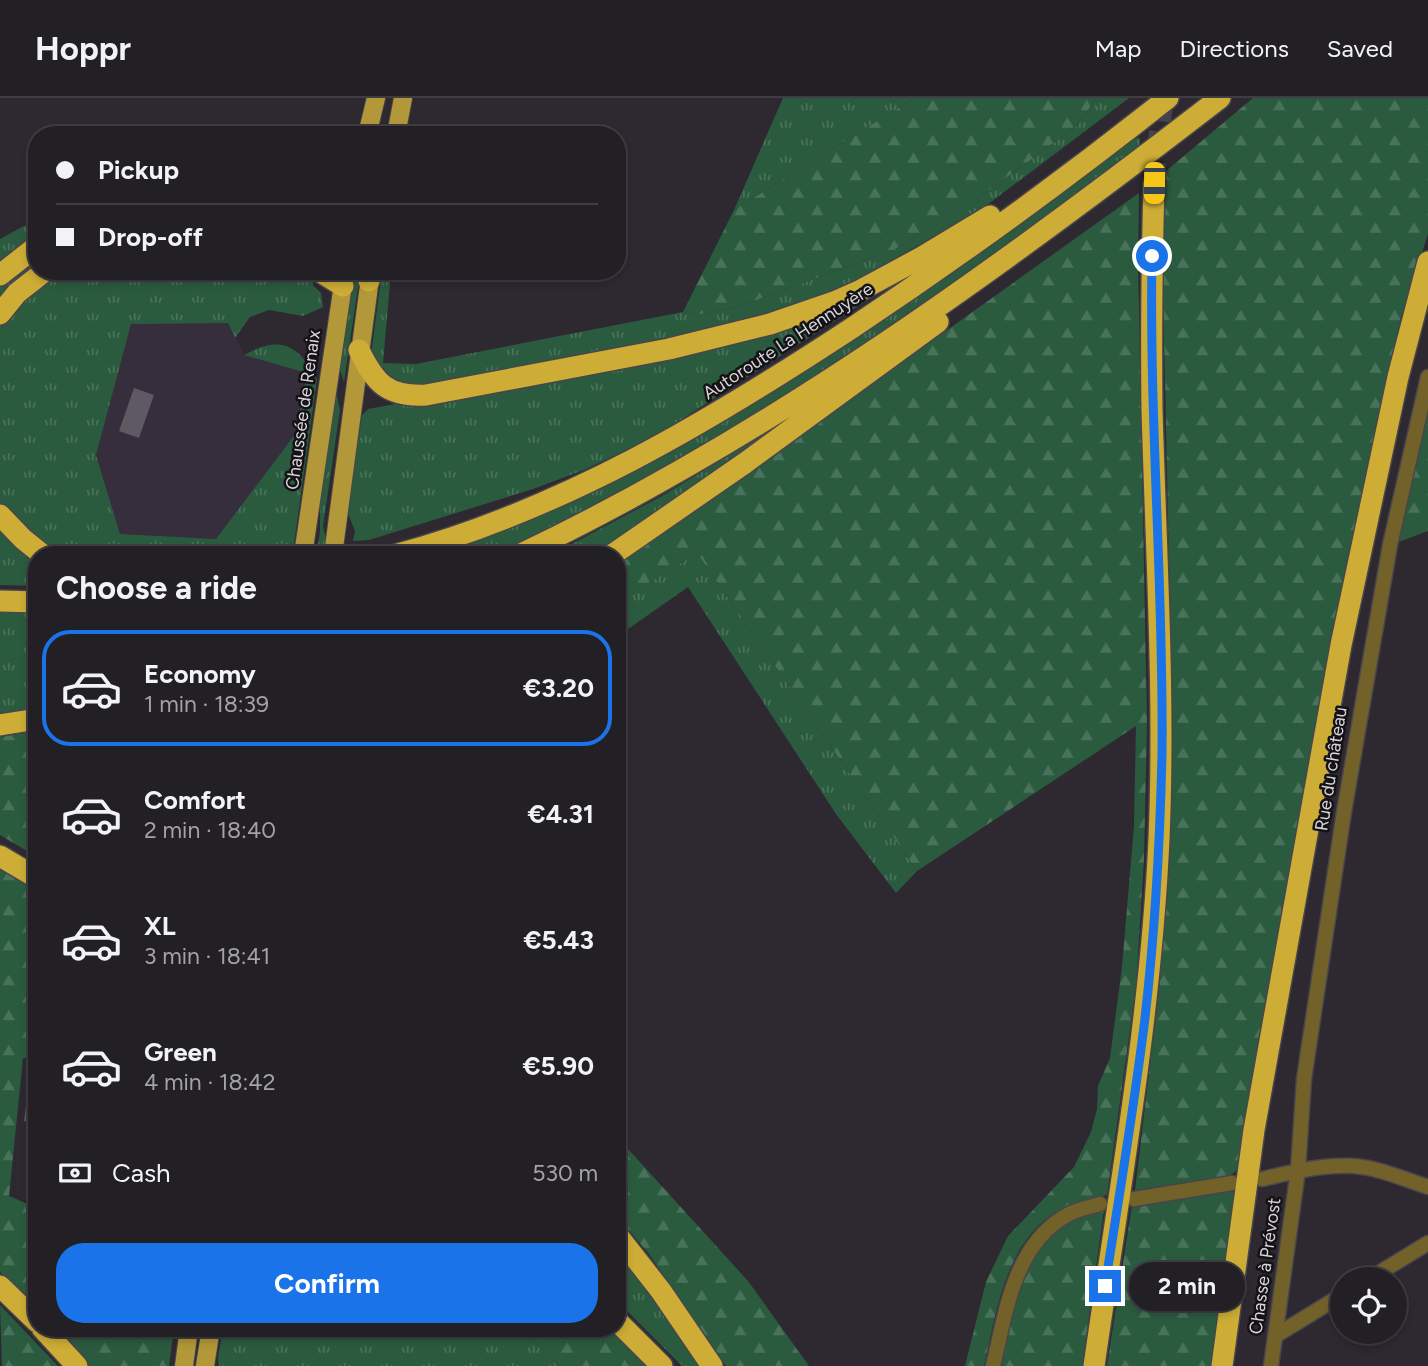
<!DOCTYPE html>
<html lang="en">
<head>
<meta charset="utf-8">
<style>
  :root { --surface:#221f25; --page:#2e2c32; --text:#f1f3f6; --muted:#a2a2a7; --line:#3f3d42; --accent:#1a73e8 }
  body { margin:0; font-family:Figtree,sans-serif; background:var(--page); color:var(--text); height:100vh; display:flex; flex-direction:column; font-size:26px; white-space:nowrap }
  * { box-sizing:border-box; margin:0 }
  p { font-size:23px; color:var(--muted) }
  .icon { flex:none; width:38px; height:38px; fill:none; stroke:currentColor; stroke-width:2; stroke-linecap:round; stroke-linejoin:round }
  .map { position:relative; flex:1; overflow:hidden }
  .panel { position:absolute; left:28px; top:448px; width:598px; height:791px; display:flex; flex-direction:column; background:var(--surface); border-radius:28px; box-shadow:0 4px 10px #0003,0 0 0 2px var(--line) }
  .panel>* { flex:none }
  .top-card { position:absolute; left:28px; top:28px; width:598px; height:154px; border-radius:28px; box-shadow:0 4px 10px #0003,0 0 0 2px var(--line); display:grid; align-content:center; height:154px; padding:0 28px; background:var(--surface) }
  .fabs { position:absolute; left:1330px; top:1169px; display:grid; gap:14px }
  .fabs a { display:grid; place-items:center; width:77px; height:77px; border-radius:50%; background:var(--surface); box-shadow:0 4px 10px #0003,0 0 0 2px var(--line); font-size:35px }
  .end { position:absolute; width:32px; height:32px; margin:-16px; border:9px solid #1a73e8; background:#fff; box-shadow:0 0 0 4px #fff }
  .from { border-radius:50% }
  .bubble { position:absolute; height:49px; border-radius:24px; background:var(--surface); box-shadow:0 4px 10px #0003,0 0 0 2px var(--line); font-size:23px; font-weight:700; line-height:49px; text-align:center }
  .car { position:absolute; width:21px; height:42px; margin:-21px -10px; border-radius:9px; box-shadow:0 0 5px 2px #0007; background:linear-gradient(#f5c518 24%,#345 0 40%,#f5c518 0 76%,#345 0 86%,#f5c518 0) }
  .top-card b { display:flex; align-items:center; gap:24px; height:66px; font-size:26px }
  .top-card b+b { border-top:2px solid var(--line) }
  .top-card i { width:18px; height:18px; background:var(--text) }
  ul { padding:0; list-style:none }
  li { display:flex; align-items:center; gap:21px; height:116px; margin:0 14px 10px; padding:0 14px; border:4px solid transparent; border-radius:28px }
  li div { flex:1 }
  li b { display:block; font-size:26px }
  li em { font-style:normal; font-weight:700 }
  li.selected { border-color:var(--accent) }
  li>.icon { width:63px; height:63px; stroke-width:1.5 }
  h2 { padding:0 28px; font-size:32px; line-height:84px }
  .pay { display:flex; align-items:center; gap:18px; height:77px; padding:0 28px; font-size:26px }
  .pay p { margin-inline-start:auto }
  .cta { display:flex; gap:14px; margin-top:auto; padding:14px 28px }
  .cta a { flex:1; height:80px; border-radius:28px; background:var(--accent); color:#fff; font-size:28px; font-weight:700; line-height:80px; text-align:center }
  header { display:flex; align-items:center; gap:42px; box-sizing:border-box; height:98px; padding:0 35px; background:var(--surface); border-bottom:2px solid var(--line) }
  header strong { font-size:33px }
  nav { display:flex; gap:38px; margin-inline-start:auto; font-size:24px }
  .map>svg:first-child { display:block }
  .built { fill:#362e3c }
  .grass { fill:url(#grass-tufts) }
  .forest { fill:url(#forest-firs) }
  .building { fill:#5e5963 }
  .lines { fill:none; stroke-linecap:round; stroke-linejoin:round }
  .highway-tunnel { stroke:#48434a; stroke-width:21; stroke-dasharray:21 10; stroke-linecap:butt }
  .street-casing { stroke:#49454c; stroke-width:17 }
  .primary-casing { stroke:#49454c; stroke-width:20 }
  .highway-casing { stroke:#49454c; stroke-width:24 }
  .street { stroke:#72622a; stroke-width:14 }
  .primary { stroke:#b39839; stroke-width:18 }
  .highway { stroke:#cdad35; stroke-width:21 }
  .route { stroke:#1a73e8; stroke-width:9 }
  .labels { text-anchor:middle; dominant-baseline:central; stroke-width:5; stroke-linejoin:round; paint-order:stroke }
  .street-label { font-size:18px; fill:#d9d6db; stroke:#151216 }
</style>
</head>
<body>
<header>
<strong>Hoppr</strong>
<nav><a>Map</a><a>Directions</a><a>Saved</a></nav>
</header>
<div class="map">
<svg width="1428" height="1268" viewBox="0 0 1428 1268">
  <defs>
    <pattern id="grass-tufts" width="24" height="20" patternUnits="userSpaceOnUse" patternTransform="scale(1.75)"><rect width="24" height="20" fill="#2b5b3f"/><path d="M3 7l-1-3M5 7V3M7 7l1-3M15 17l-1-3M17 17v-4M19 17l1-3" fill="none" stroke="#49725a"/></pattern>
    <pattern id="forest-firs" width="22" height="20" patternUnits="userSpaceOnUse" patternTransform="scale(1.75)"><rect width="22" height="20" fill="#2b5b3f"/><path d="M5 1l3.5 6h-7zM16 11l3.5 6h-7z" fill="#49725a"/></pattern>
  </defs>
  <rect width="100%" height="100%" fill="#2e2931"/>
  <path class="built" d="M131 225H228L244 257 308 274 296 335 216 441 120 436 96 357Z"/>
  <path class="grass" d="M783 0H914L734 112Z
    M1096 0H1129L979 113 847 187 791 209 705 234 402 290 386 284 371 257 382 173H391L383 265 416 266 683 214 696 217 740 208 895 151 969 107 1078 27Z
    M1140 40 1139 53 890 233 698 354 503 457H422L594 391 1128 41Z
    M37 121V173H315L313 187 321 195 323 209 303 218 269 212 250 219 235 240 228 225 131 226 96 357 120 436 216 441 296 335 307 275 244 257C280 237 298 246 317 281L293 453 279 457H37V488L0 487V141Z
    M352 173H358L359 182 344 284 338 266Z
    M913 173 671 328 628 351 584 372 533 391 369 442 353 443 355 433 347 413 362 317 368 311 681 254Z
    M334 284 340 312 323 428 327 445 326 457H316L320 434V389Z
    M808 310 603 457H551L662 398Z
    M697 455 917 773 896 795 836 716 688 489 618 538V504Z
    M0 509 37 510V613L0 621Z
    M618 1149 703 1268H682L618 1204Z
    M223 1230H304L319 1240 326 1230H520L560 1268H219L218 1260Z"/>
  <path class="forest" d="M914 0H1096L1078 27 969 107 895 151 740 208 696 217 683 214 734 112Z
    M1253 0H1428V136L1401 219 1365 379 1324 582 1239 1070 1230 1078 1135 1092 1158 900 1169 771 1173 642 1162 148 1166 73Z
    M1139 95 1138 163 1147 625 1144 762 1136 888 1107 1097C1096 1100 1085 1102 1075 1105 1007 1130 998 1207 984 1268H965L986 1184 1008 1138 1074 1069 1091 1034 1097 1011 1098 988 1110 960 1122 869 1134 728 1136 628 917 773 697 455 618 504V467Z
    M1428 279V433L1390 447Z
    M37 633V759L0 737V639Z
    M0 769 37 791V961L23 960 9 1098 37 1110V1212L0 1174Z
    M618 1040 748 1183 809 1268H726L649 1156 618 1119Z
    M1230 1090 1236 1097 1213 1268H1107L1132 1107Z
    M1104 1112 1082 1268H997C1009 1215 1017 1146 1073 1121 1082 1116 1094 1115 1104 1112Z
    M0 1207 58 1268H2Z
    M54 1230H174L169 1268H88Z
    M520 1230H610L647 1268H560Z"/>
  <path class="building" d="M134 290 154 297 139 340 119 333Z
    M30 978H37V1025L24 1023Z"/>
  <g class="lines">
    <path class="highway-tunnel" d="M1154 85 1163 0"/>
    <defs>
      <path id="street" d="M1262 1081C1292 1074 1323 1066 1354 1068 1379 1070 1404 1081 1428 1089
        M1134 1101 1232 1085
        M1369 1181 1428 1145
        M1275 1238 1342 1197
        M993 1268C1006 1214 1014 1145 1069 1116 1078 1111 1090 1109 1100 1106
        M1271 1268 1298 1072 1304 981 1344 714 1390 447 1428 279"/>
      <path id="primary" d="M367 37 376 0
        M396 37 403 0
        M303 457 345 173
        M333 457 371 173
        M184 1268 189 1230
        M205 1268 211 1230"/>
      <path id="highway" d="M319 173 343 188
        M366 173 369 183
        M0 177 37 148
        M0 216 17 195 45 173
        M359 252C375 285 387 299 426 297L669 251 770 226 834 204 861 192 922 159 990 118
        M0 417 23 441 43 457
        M395 457C562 412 709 324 852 230 960 158 1066 81 1168 0
        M519 457C771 337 1000 170 1220 0
        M612 457 745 365 938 224
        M0 503 37 504
        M0 627 37 621
        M0 758 37 780
        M618 1138 661 1193 712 1268
        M0 1188 37 1224
        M618 1224 662 1268
        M42 1230 77 1268
        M1094 1268C1119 1093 1151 918 1159 741 1165 598 1156 455 1152 312 1151 236 1152 161 1154 85
        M1222 1268 1254 1032 1341 547 1398 279 1428 164"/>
    </defs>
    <use href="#street" class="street-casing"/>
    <use href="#primary" class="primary-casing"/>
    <use href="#highway" class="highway-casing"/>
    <use href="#street" class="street"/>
    <use href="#primary" class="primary"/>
    <use href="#highway" class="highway"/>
  </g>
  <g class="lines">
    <path class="route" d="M1105 1188C1119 1099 1134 1010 1145 920 1155 833 1160 744 1162 656 1164 490 1149 324 1152 158"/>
  </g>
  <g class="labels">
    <g class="street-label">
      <text transform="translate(788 243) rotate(-33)">Autoroute La Hennuyère</text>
      <text transform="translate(303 312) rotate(-82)">Chaussée de Renaix</text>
      <text transform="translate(1331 671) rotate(-81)">Rue du château</text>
      <text transform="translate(1265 1168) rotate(-82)">Chasse à Prévost</text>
    </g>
  </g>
</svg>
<div class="fabs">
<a><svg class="icon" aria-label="locate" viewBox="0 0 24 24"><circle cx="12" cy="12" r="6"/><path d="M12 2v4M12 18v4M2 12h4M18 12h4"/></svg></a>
</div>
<i class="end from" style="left:1152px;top:158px"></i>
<i class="end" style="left:1105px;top:1188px"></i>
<div class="bubble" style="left:1129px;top:1164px;width:116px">2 min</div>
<i class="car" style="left:1154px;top:85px;rotate:181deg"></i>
<div class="top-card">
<b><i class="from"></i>Pickup</b>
<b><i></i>Drop-off</b>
</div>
<section class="panel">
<h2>Choose a ride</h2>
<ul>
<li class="selected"><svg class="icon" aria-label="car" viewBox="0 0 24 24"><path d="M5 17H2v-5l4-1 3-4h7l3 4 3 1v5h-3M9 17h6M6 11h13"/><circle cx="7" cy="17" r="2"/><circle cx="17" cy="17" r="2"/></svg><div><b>Economy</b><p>1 min · 18:39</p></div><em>€3.20</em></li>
<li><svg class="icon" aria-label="car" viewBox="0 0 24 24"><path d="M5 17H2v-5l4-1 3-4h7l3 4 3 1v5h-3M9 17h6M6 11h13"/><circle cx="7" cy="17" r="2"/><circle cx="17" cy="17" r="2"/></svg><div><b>Comfort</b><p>2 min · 18:40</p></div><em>€4.31</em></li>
<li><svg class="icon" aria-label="car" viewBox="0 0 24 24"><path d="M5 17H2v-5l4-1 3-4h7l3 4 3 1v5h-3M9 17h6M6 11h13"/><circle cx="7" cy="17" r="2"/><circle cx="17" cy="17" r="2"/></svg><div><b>XL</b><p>3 min · 18:41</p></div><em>€5.43</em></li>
<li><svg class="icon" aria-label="car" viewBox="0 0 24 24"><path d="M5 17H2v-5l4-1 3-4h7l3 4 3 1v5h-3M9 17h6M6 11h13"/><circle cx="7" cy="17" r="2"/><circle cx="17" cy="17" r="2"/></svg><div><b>Green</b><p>4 min · 18:42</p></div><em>€5.90</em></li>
</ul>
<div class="pay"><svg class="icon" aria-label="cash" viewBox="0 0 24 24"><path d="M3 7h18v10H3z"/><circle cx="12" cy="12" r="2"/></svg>Cash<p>530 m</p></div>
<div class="cta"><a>Confirm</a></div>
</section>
</div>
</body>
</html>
